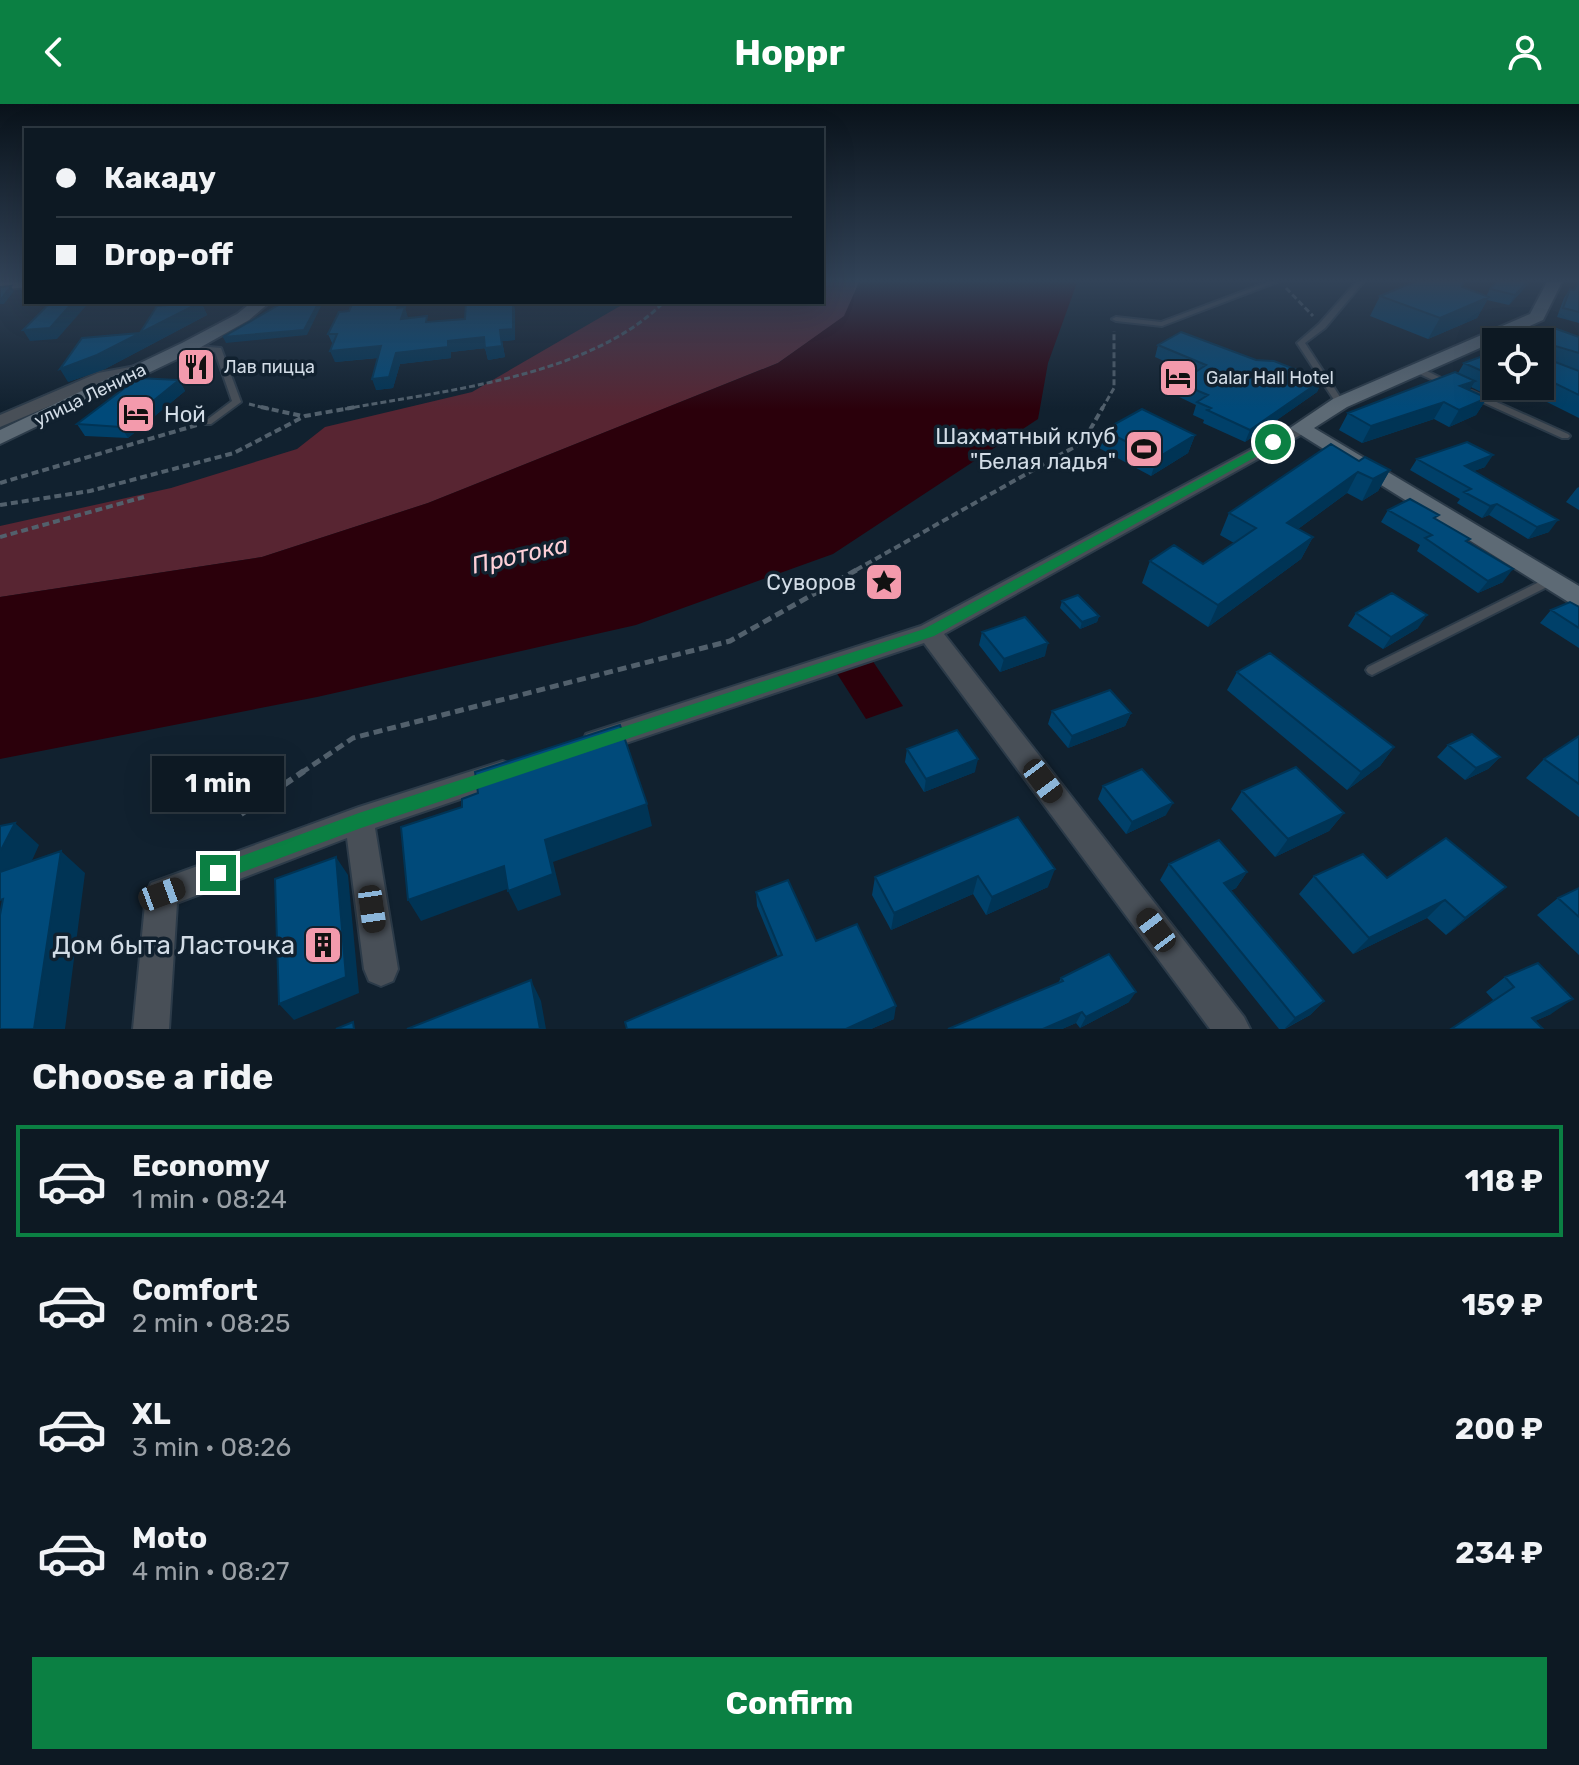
<!DOCTYPE html>
<html lang="en">
<head>
<meta charset="utf-8">
<style>
  :root { --surface:#0d1923; --page:#1b2630; --text:#f1f3f6; --muted:#9aa0a6; --line:#2d3841; --accent:#0b8043 }
  body { margin:0; font-family:Rubik,sans-serif; background:var(--page); color:var(--text); height:100vh; display:flex; flex-direction:column; font-size:30px; white-space:nowrap }
  * { box-sizing:border-box; margin:0 }
  p { font-size:26px; color:var(--muted) }
  .icon { flex:none; width:44px; height:44px; fill:none; stroke:currentColor; stroke-width:2; stroke-linecap:round; stroke-linejoin:round }
  .map { position:relative; height:925px; overflow:hidden }
  .panel { display:flex; flex-direction:column; background:var(--surface); flex:1 }
  .panel>* { flex:none }
  .guide { position:absolute; left:24px; top:24px; width:800px; height:176px; border-radius:0px; box-shadow:0 8px 32px #0002,0 0 0 2px var(--line); display:grid; align-content:center; height:176px; padding:0 32px; background:var(--surface) }
  .tools { position:absolute; left:1482px; top:224px; display:grid; gap:16px }
  .tools a { display:grid; place-items:center; width:72px; height:72px; border-radius:0px; background:var(--surface); box-shadow:0 8px 32px #0002,0 0 0 2px var(--line); font-size:40px }
  .end { position:absolute; width:36px; height:36px; margin:-18px; border:10px solid #0b8043; background:#fff; box-shadow:0 0 0 4px #fff }
  .from { border-radius:50% }
  .bubble { position:absolute; height:56px; border-radius:0px; background:var(--surface); box-shadow:0 8px 32px #0002,0 0 0 2px var(--line); font-size:26px; font-weight:700; line-height:56px; text-align:center }
  .car { position:absolute; width:24px; height:48px; margin:-24px -12px; border-radius:10px; box-shadow:0 0 6px 2px #0007; background:linear-gradient(#222 24%,#8ab4d8 0 40%,#222 0 76%,#8ab4d8 0 86%,#222 0) }
  .guide b { display:flex; align-items:center; gap:28px; height:76px; font-size:30px }
  .guide b+b { border-top:2px solid var(--line) }
  .guide i { width:20px; height:20px; background:var(--text) }
  ul { padding:0; list-style:none }
  li { display:flex; align-items:center; gap:24px; height:112px; margin:0 16px 12px; padding:0 16px; border:4px solid transparent; border-radius:0px }
  li div { flex:1 }
  li b { display:block; font-size:30px }
  li em { font-style:normal; font-weight:700 }
  li.active { border-color:var(--accent) }
  li>.icon { width:72px; height:72px; stroke-width:1.5 }
  h2 { padding:0 32px; font-size:36px; line-height:96px }
  .cta { display:flex; gap:16px; margin-top:auto; padding:16px 32px }
  .cta a { flex:1; height:92px; border-radius:0px; background:var(--accent); color:#fff; font-size:32px; font-weight:700; line-height:92px; text-align:center }
  header { display:flex; justify-content:space-between; align-items:center; height:104px; padding:0 32px; background:var(--accent); color:#fff; font-size:36px; font-weight:700 }
  .map>svg:first-child { display:block }
  .green { fill:#582532 }
  .water { fill:#2b000b }
  .lines { fill:none; stroke-linecap:round; stroke-linejoin:round }
  .lane-casing { stroke:#2c3b49; stroke-width:4 }
  .street-casing { stroke:#2c3b49; stroke-width:4 }
  .secondary-casing { stroke:#2c3b49; stroke-width:4 }
  .path-far3 { stroke:#52606c; stroke-width:3; stroke-dasharray:6 3; stroke-linecap:butt }
  .path-far2 { stroke:#52606c; stroke-width:4; stroke-dasharray:7 4; stroke-linecap:butt }
  .path-far1 { stroke:#52606c; stroke-width:5; stroke-dasharray:9 5; stroke-linecap:butt }
  .path { stroke:#52606c; stroke-width:6; stroke-dasharray:11 6; stroke-linecap:butt }
  .lane { fill:#484f57; fill-rule:evenodd }
  .street { fill:#484f57; fill-rule:evenodd }
  .secondary { fill:#5d6a75; fill-rule:evenodd }
  .wall { fill:#004069 }
  .shaded-wall { fill:#003455 }
  .building { fill:#004a7a; stroke:#003455; stroke-width:2 }
  .route { fill:#0b8043 }
  .labels { text-anchor:middle; dominant-baseline:central; stroke-width:7; stroke-linejoin:round; paint-order:stroke }
  .far-poi-label { font-size:18px; fill:#d2dce6; stroke:#11212f; text-anchor:start }
  .far-street-label { font-size:18px; fill:#d2dce6; stroke:#11212f }
  .poi-label { font-size:22px; fill:#d2dce6; stroke:#11212f; text-anchor:end }
  .water-label { font-size:24px; font-style:italic; fill:#fdcfd7; stroke:#11212f }
  .near-poi-label { font-size:26px; fill:#d2dce6; stroke:#11212f; text-anchor:end }
</style>
</head>
<body>
<header><svg class="icon" aria-label="back" viewBox="0 0 24 24"><path d="M15 5l-7 7 7 7"/></svg>Hoppr<svg class="icon" aria-label="person" viewBox="0 0 24 24"><circle cx="12" cy="8" r="4"/><path d="M4 21q1-7 8-7t8 7"/></svg></header>
<div class="map">
<svg width="1579" height="925" viewBox="0 0 1579 925">
  <rect width="100%" height="100%" fill="#11212f"/>
  <path class="green" d="M822 176H860L845 212 778 259 428 399 262 453 0 493V422L171 384 297 345 325 323 472 288 627 198H822Z"/>
  <path class="water" d="M860 176H1078L1048 259 1038 315 833 450 636 521 317 593 0 655V493L262 453 428 399 778 259 844 212Z
    M872 556 903 602 866 615 836 568Z"/>
  <g class="lines">
    <defs>
      <path id="lane" d="M1273 176H1282L1162 222 1116 217 1112 215 1116 213 1161 218Z
        M1358 176H1365L1325 224 1305 239 1344 299 1340 302 1336 299 1297 239 1319 220Z
        M185 241 221 244 241 298 211 320H205L204 318 232 297 215 248 188 245H185Z
        M1413 263H1419L1453 280 1452 282H1446L1413 267Z
        M1472 287 1568 330 1570 332 1568 334H1562L1469 292V288Z
        M1551 472 1555 473 1557 476 1555 479 1376 569 1372 571 1368 569 1366 566 1368 563Z"/>
      <path id="street" d="M141 261 147 263 149 266 147 269 109 277 0 323V311L98 269Z
        M1300 319 1309 324 1306 328 944 530 1244 913 1250 925H1210L924 539 596 649 586 646 583 638 586 630 921 522Z
        M503 657 513 661 517 669 513 677 375 724 398 865 393 877 381 882 369 877 364 865 347 734 177 799 169 925H133L146 790 151 779 359 703Z"/>
      <path id="secondary" d="M0 176H26V183L0 186Z
        M1548 176H1563L1543 216 1347 303 1314 324 1579 482V502L1570 499 1290 324 1333 295 1530 210Z
        M252 198H270L249 216 194 247 0 340V326L182 239 237 210Z"/>
    </defs>
    <use href="#lane" class="lane-casing"/>
    <use href="#street" class="street-casing"/>
    <use href="#secondary" class="secondary-casing"/>
    <path class="path-far3" d="M1286 184 1313 212
      M249 300 269 305
      M345 305C446 286 589 273 664 198
      M1102 305 1114 284V227"/>
    <path class="path-far2" d="M261 303 302 312
      M0 379 197 321
      M0 401 90 387 234 349 305 312 356 303
      M0 433 144 393
      M856 466 1083 338 1103 303"/>
    <path class="path-far1" d="M301 669 353 634 730 537 860 464"/>
    <path class="path" d="M241 710 304 667"/>
    <use href="#lane" class="lane"/>
    <use href="#street" class="street"/>
    <use href="#secondary" class="secondary"/>
  </g>
  <path class="wall" d="M1498 176H1532L1509 201 1487 196 1477 214 1428 235 1370 212 1380 192 1462 183 1486 192 1490 185Z
    M1579 176V219L1557 213 1564 194 1570 185 1573 186Z
    M171 198H216L215 200H202L207 211 105 265 68 278 140 229Z
    M353 198H405L404 203 408 214 428 218 465 215 515 205V236L502 237 505 253 488 256 485 244 451 248V254L400 260 393 284 376 286 378 254 335 258 333 241 328 230 349 207Z
    M1579 233V314L1515 282H1540V238Z
    M1158 241 1256 256 1322 276 1317 288 1245 338 1203 319 1204 316 1193 311 1196 301 1175 291 1179 279 1193 270 1155 253Z
    M1496 247V282H1499L1481 288 1471 283 1469 286 1487 294 1476 311 1449 323 1434 315 1362 339 1339 326 1348 309 1458 269 1464 259Z
    M179 276 185 287 128 334 85 332 77 320Z
    M1104 326 1195 331 1188 349 1151 372 1099 344Z
    M1417 355 1485 363 1474 367 1549 428 1528 435 1489 411 1482 414 1457 399 1460 395 1410 366Z
    M1359 357 1390 366 1378 387 1362 397 1347 389 1298 425 1313 433 1301 455 1208 523 1142 479 1150 457 1203 460 1234 439 1220 431 1229 409Z
    M1579 383V406L1566 398 1577 384Z
    M1388 406 1436 415 1468 438 1503 478 1478 489 1417 447 1420 441 1381 418Z
    M1062 497 1099 512 1097 518 1080 525 1060 504Z
    M1579 503V544L1540 519 1551 506Z
    M1356 509 1418 524 1383 545 1348 522Z
    M982 528 1045 552 1000 568 979 541Z
    M1237 568 1394 643 1380 662 1347 686 1227 586Z
    M1052 607 1131 609 1125 622 1068 644 1048 620Z
    M1579 632V713L1526 674 1544 655Z
    M1448 641 1500 653 1488 665 1465 676 1437 653Z
    M907 645 975 668 924 688 905 658Z
    M1103 682 1166 711 1126 730 1098 695Z
    M1242 687 1344 709 1329 727 1275 753 1231 705Z
    M1018 713 1048 783 986 811 973 790 891 826 872 791 875 773Z
    M1169 760 1247 768 1236 784 1230 787 1324 897 1310 911 1285 925H1279L1160 776Z
    M1314 772 1486 800 1446 831 1427 814 1353 850 1299 790Z
    M1579 784V851L1537 811 1558 794Z
    M756 788 816 837 894 915 871 925H627L778 853 757 802Z
    M1505 873 1551 910 1535 917 1494 897 1486 888Z
    M1061 874 1129 898 1080 924 1076 919 1062 925H948L1058 879Z"/>
  <path class="shaded-wall" d="M1529 176H1532L1509 201 1515 191Z
    M11 182 14 187 4 200H0V195Z
    M1489 193 1477 214 1428 235 1440 214Z
    M73 198H84L86 202 57 235 30 237 23 226Z
    M188 198H201L207 211 105 265 68 278 60 265 97 251 190 204Z
    M319 198H323L307 231 226 239 223 233Z
    M399 198H405L401 214 405 203 408 214 404 226 397 204Z
    M513 198 515 205V236L502 237 505 253 488 256 485 244 500 226Z
    M484 233 486 244 451 248V254L400 260 393 284 376 286 372 275 396 249 448 237Z
    M381 242 385 253 335 258 330 247Z
    M1496 270V282H1499L1481 288 1491 271Z
    M179 276 185 287 128 334 121 323Z
    M1322 276 1317 288 1245 338 1250 326Z
    M1475 277 1465 294 1460 282Z
    M1487 294 1476 311 1449 323 1459 306Z
    M1444 298 1434 315 1362 339 1371 322Z
    M1195 331 1188 349 1151 372 1157 354Z
    M1493 351 1485 363 1457 373 1465 362Z
    M1390 366 1378 387 1362 397 1373 375Z
    M1358 368 1347 389 1276 441 1287 419Z
    M1497 400 1489 411 1482 414 1490 402Z
    M1558 416 1549 428 1528 435 1537 423Z
    M1313 433 1301 455 1208 523 1218 501Z
    M1513 465 1503 478 1478 489 1488 477Z
    M1427 511 1418 524 1383 545 1391 533Z
    M1099 512 1097 518 1080 525 1082 518Z
    M1048 539 1045 552 1000 568 1004 555Z
    M1131 609 1125 622 1068 644 1072 632Z
    M1394 643 1380 662 1347 686 1361 668Z
    M1500 653 1488 665 1465 676 1476 664Z
    M978 655 975 668 924 688 926 675Z
    M1173 699 1166 711 1126 730 1132 718Z
    M647 700 652 722 553 758 561 791 518 807 508 787 545 736Z
    M1344 709 1329 727 1275 753 1288 735Z
    M15 719 39 741 15 794 0 782V748Z
    M61 747 85 769 65 925H34Z
    M336 753 348 771 359 889 294 916 279 900Z
    M504 762 513 783 421 817 408 796Z
    M1055 765 1048 783 986 811 992 793Z
    M1247 768 1236 784 1213 795 1224 779Z
    M978 772 973 790 891 826 894 809Z
    M1506 783 1486 800 1446 831 1465 814Z
    M1445 796 1427 814 1353 850 1369 834Z
    M531 876 541 897 546 925H540Z
    M1136 888 1129 898 1080 924 1086 913Z
    M1573 895 1551 910 1517 925 1532 914Z
    M1324 897 1310 911 1284 925 1295 914Z
    M896 902 894 915 871 925H846Z
    M1082 908 1076 919 1062 925H1043Z"/>
  <path class="building" d="M1419 176H1464L1462 183 1489 193 1440 214 1380 192Z
    M1498 176H1529L1515 191 1490 185Z
    M1579 177V208L1563 204 1570 185 1574 186Z
    M11 182 1 195H0V183Z
    M51 198H73L50 224 23 226Z
    M171 198H201L97 251 60 265 82 234 140 229 157 202 168 201Z
    M284 198H319L304 226 223 233Z
    M353 198H399L397 204 405 203 401 215 427 212 426 218 465 215 466 198H513V225L500 226 502 242 485 244 484 233 448 237V243L396 249 389 273 372 275 381 242 330 247 337 230H328L339 208 349 207Z
    M1554 224 1579 233V249L1549 240 1550 256 1579 267V291L1540 272V238H1518Z
    M1181 228 1256 256 1274 257 1322 276 1250 326 1207 306 1211 304 1197 298 1208 291 1179 279 1206 261 1158 241Z
    M1496 247V270L1491 271 1464 259Z
    M1455 268 1475 277 1460 282 1487 294 1459 306 1444 298 1371 322 1348 309Z
    M138 274 179 276 121 323 77 320Z
    M1142 305 1195 331 1157 354 1104 326Z
    M1467 338 1493 351 1465 362 1558 416 1537 423 1497 400 1490 402 1464 388 1471 385 1417 355Z
    M1331 340 1359 357 1365 353 1390 366 1373 375 1358 368 1287 419 1313 433 1218 501 1150 457 1174 441 1203 460 1256 424 1229 409Z
    M1410 395 1439 411 1434 414 1470 435 1466 437 1513 465 1488 477 1425 434 1432 431 1388 406Z
    M1392 489 1427 511 1391 533 1356 509Z
    M1078 491 1099 512 1082 518 1062 497Z
    M1570 498 1579 503V524L1551 506Z
    M1025 513 1048 539 1004 555 982 528Z
    M1270 549 1394 643 1361 668 1237 568Z
    M1110 586 1131 609 1072 632 1052 607Z
    M620 621 647 700 545 736 553 770 508 787 504 762 408 796 401 723 462 703V695L478 689 475 668Z
    M957 626 978 655 926 675 907 645Z
    M1472 630 1500 653 1476 664 1448 641Z
    M1579 632V680L1544 655Z
    M1296 663 1344 709 1288 735 1242 687Z
    M1142 665 1173 699 1132 718 1103 682Z
    M1018 713 1055 765 992 793 978 772 894 809 875 773Z
    M15 719 0 748V722Z
    M1446 734 1506 783 1465 814 1445 796 1369 834 1314 772 1363 750 1387 774Z
    M1219 736 1247 768 1224 779 1324 897 1295 914 1169 760Z
    M61 747 34 925H0V811L3 795 0 796V768Z
    M336 753 346 873 279 900 275 775Z
    M788 776 816 837 857 820 896 902 846 925H627L625 918 782 851 756 788Z
    M1579 784V813L1558 794Z
    M1109 850 1136 888 1086 913 1082 908 1043 925H948L1063 877 1061 874Z
    M1538 859 1573 895 1532 914 1543 925H1451L1514 883 1505 873Z
    M531 876 540 925H407Z
    M353 918 354 925H336Z"/>
  <linearGradient id="sky" x2="0" y2="1"><stop stop-color="#09121a"/><stop offset="0.58" stop-color="#324358"/><stop offset="1" stop-color="#324358" stop-opacity="0"/></linearGradient>
  <rect width="1579" height="305" fill="url(#sky)"/>
  <path class="route" d="M1273 335 1277 336V341L934 532 361 724 218 777 212 775 209 769 212 763 359 709 924 525Z"/>
  <defs>
    <symbol id="restaurant-square" viewBox="-11 -11 22 22"><rect x="-9" y="-9" width="18" height="18" rx="4" fill="#f39aac" stroke="#11212f"/><path d="M-5-6h1v4h1v-4h1v4h1v-4h1v5L-1.5 .5V6h-2V.5L-5-1ZM5-6V6H3V1.5H1.5Q1.5-4 5-6Z" fill="#111"/></symbol>
    <symbol id="hotel-square" viewBox="-11 -11 22 22"><rect x="-9" y="-9" width="18" height="18" rx="4" fill="#f39aac" stroke="#11212f"/><path d="M-6-4.5h1.5V1H6V5H4.5V3h-9V5H-6ZM-4 0a1.8 1.8 0 1 1 3.6 0ZM.5 0V-2.5h3Q6-2.5 6 0Z" fill="#111"/></symbol>
    <symbol id="stadium-square" viewBox="-11 -11 22 22"><rect x="-9" y="-9" width="18" height="18" rx="4" fill="#f39aac" stroke="#11212f"/><path d="M0-5a6.5 5 0 1 0 0 10a6.5 5 0 1 0 0-10ZM-3.5-1.8h7v3.6h-7Z" fill="#111"/></symbol>
    <symbol id="sight-square" viewBox="-11 -11 22 22"><rect x="-9" y="-9" width="18" height="18" rx="4" fill="#f39aac" stroke="#11212f"/><path d="M0-6L1.8-2.2L6-1.7L2.9 1.2L3.7 5.4L0 3.3L-3.7 5.4L-2.9 1.2L-6-1.7L-1.8-2.2Z" fill="#111"/></symbol>
    <symbol id="building-square" viewBox="-11 -11 22 22"><rect x="-9" y="-9" width="18" height="18" rx="4" fill="#f39aac" stroke="#11212f"/><path d="M-4-6H4V6H1V3H-1V6H-4ZM-2.5-4.3h1.7v1.8h-1.7ZM.8-4.3h1.7v1.8H.8ZM-2.5-1h1.7V.8h-1.7ZM.8-1h1.7V.8H.8Z" fill="#111"/></symbol>
  </defs>
  <g fill-rule="evenodd">
    <use href="#restaurant-square" x="174" y="241" width="44" height="44"/>
    <use href="#hotel-square" x="1156" y="252" width="44" height="44"/>
    <use href="#hotel-square" x="114" y="288" width="44" height="44"/>
    <use href="#stadium-square" x="1122" y="323" width="44" height="44"/>
    <use href="#sight-square" x="862" y="456" width="44" height="44"/>
    <use href="#building-square" x="301" y="819" width="44" height="44"/>
  </g>
  <g class="labels">
    <g class="far-poi-label">
      <text x="224" y="263">Лав пицца</text>
      <text x="1206" y="274">Galar Hall Hotel</text>
    </g>
    <g class="far-street-label">
      <text transform="translate(90 291) rotate(-26)">улица Ленина</text>
    </g>
    <g class="poi-label">
      <text x="164" y="310" text-anchor="start">Ной</text>
      <text x="1116" y="332">Шахматный клуб<tspan x="1116" dy="25">"Белая ладья"</tspan></text>
      <text x="856" y="478">Суворов</text>
    </g>
    <g class="water-label">
      <text transform="translate(520 451) rotate(-13)">Протока</text>
    </g>
    <g class="near-poi-label">
      <text x="295" y="841">Дом быта Ласточка</text>
    </g>
  </g>
</svg>
<div class="tools">
<a><svg class="icon" aria-label="locate" viewBox="0 0 24 24"><circle cx="12" cy="12" r="6"/><path d="M12 2v4M12 18v4M2 12h4M18 12h4"/></svg></a>
</div>
<i class="end from" style="left:1273px;top:338px"></i>
<i class="end" style="left:218px;top:769px"></i>
<div class="bubble" style="left:152px;top:652px;width:132px">1 min</div>
<i class="car" style="left:1043px;top:677px;rotate:143deg"></i>
<i class="car" style="left:162px;top:790px;rotate:70deg"></i>
<i class="car" style="left:372px;top:805px;rotate:172deg"></i>
<i class="car" style="left:1156px;top:826px;rotate:323deg"></i>
<div class="guide">
<b><i class="from"></i>Какаду</b>
<b><i></i>Drop-off</b>
</div>
</div>
<section class="panel">
<h2>Choose a ride</h2>
<ul>
<li class="active"><svg class="icon" aria-label="car" viewBox="0 0 24 24"><path d="M5 17H2v-5l4-1 3-4h7l3 4 3 1v5h-3M9 17h6M6 11h13"/><circle cx="7" cy="17" r="2"/><circle cx="17" cy="17" r="2"/></svg><div><b>Economy</b><p>1 min · 08:24</p></div><em>118 ₽</em></li>
<li><svg class="icon" aria-label="car" viewBox="0 0 24 24"><path d="M5 17H2v-5l4-1 3-4h7l3 4 3 1v5h-3M9 17h6M6 11h13"/><circle cx="7" cy="17" r="2"/><circle cx="17" cy="17" r="2"/></svg><div><b>Comfort</b><p>2 min · 08:25</p></div><em>159 ₽</em></li>
<li><svg class="icon" aria-label="car" viewBox="0 0 24 24"><path d="M5 17H2v-5l4-1 3-4h7l3 4 3 1v5h-3M9 17h6M6 11h13"/><circle cx="7" cy="17" r="2"/><circle cx="17" cy="17" r="2"/></svg><div><b>XL</b><p>3 min · 08:26</p></div><em>200 ₽</em></li>
<li><svg class="icon" aria-label="car" viewBox="0 0 24 24"><path d="M5 17H2v-5l4-1 3-4h7l3 4 3 1v5h-3M9 17h6M6 11h13"/><circle cx="7" cy="17" r="2"/><circle cx="17" cy="17" r="2"/></svg><div><b>Moto</b><p>4 min · 08:27</p></div><em>234 ₽</em></li>
</ul>
<div class="cta"><a>Confirm</a></div>
</section>
</body>
</html>
